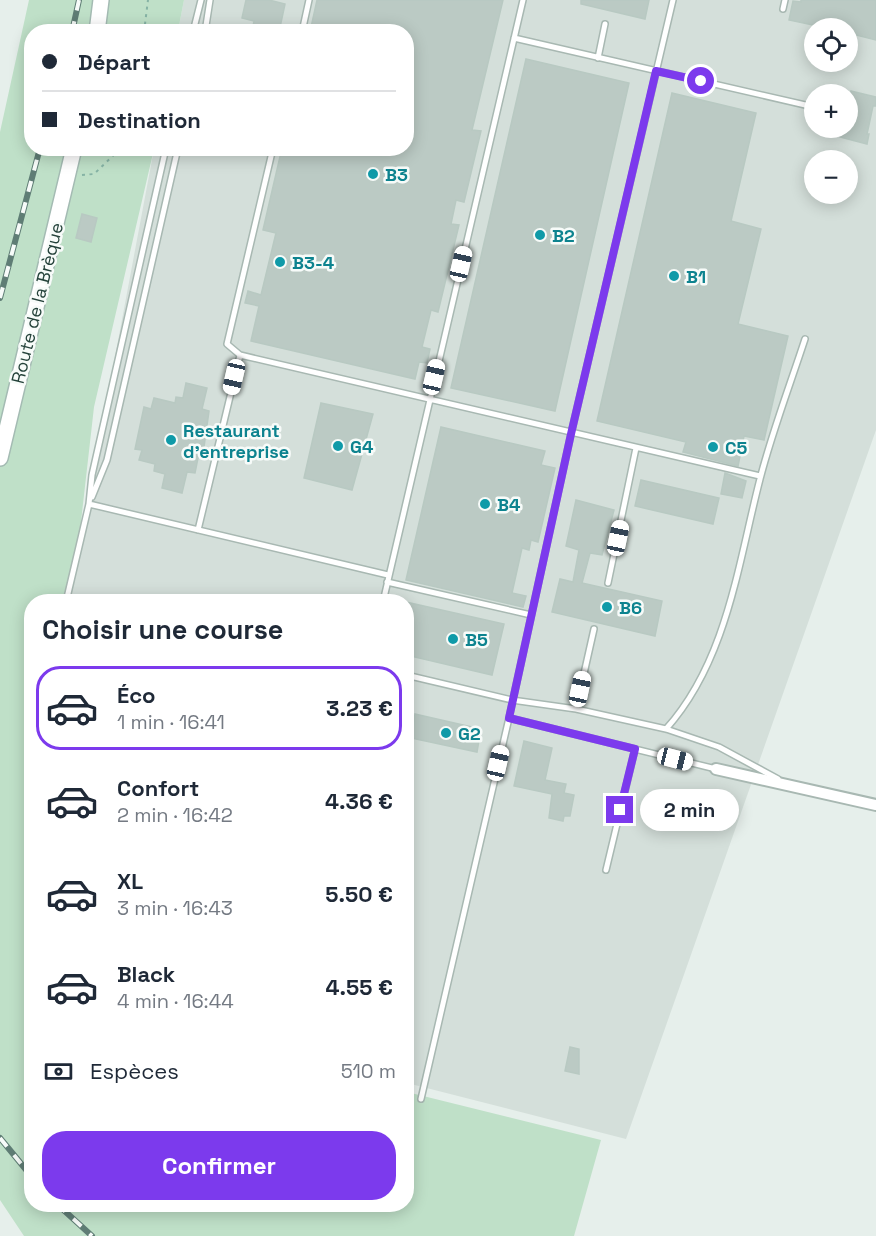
<!DOCTYPE html>
<html lang="fr">
<head>
<meta charset="utf-8">
<style>
  :root { --surface:#fff; --page:#f2f2f3; --text:#1f2937; --muted:#747a83; --line:#e0e1e3; --accent:#7c3aed }
  body { margin:0; font-family:"Space Grotesk",sans-serif; background:var(--page); color:var(--text); height:100vh; display:flex; flex-direction:column; font-size:22px; white-space:nowrap }
  * { box-sizing:border-box; margin:0 }
  p { font-size:20px; color:var(--muted) }
  .icon { flex:none; width:33px; height:33px; fill:none; stroke:currentColor; stroke-width:2; stroke-linecap:round; stroke-linejoin:round }
  .map { position:relative; flex:1; overflow:hidden }
  .side { position:absolute; left:24px; top:594px; width:390px; height:618px; display:flex; flex-direction:column; background:var(--surface); border-radius:24px; box-shadow:0 3px 15px #0003 }
  .side>* { flex:none }
  .guide { position:absolute; left:24px; top:24px; width:390px; height:132px; border-radius:24px; box-shadow:0 3px 15px #0003; display:grid; align-content:center; height:132px; padding:0 18px; background:var(--surface) }
  .tools { position:absolute; left:804px; top:18px; display:grid; gap:12px }
  .tools a { display:grid; place-items:center; width:54px; height:54px; border-radius:50%; background:var(--surface); box-shadow:0 3px 15px #0003; font-size:30px }
  .end { position:absolute; width:27px; height:27px; margin:-14px; border:8px solid #7c3aed; background:#fff; box-shadow:0 0 0 3px #fff }
  .from { border-radius:50% }
  .bubble { position:absolute; height:42px; border-radius:21px; background:var(--surface); box-shadow:0 3px 15px #0003; font-size:20px; font-weight:600; line-height:42px; text-align:center }
  .car { position:absolute; width:18px; height:36px; margin:-18px -9px; border-radius:8px; box-shadow:0 0 4px 2px #0007; background:linear-gradient(#fff 24%,#345 0 40%,#fff 0 76%,#345 0 86%,#fff 0) }
  .guide b { display:flex; align-items:center; gap:21px; height:57px; font-size:22px }
  .guide b+b { border-top:2px solid var(--line) }
  .guide i { width:15px; height:15px; background:var(--text) }
  ul { padding:0; list-style:none }
  li { display:flex; align-items:center; gap:18px; height:84px; margin:0 12px 9px; padding:0 6px; border:3px solid transparent; border-radius:24px }
  li div { flex:1 }
  li b { display:block; font-size:22px }
  li em { font-style:normal; font-weight:600 }
  li.selected { border-color:var(--accent) }
  li>.icon { width:54px; height:54px; stroke-width:1.5 }
  h2 { padding:0 18px; font-size:27px; line-height:72px }
  .pay { display:flex; align-items:center; gap:15px; height:66px; padding:0 18px; font-size:22px }
  .pay p { margin-inline-start:auto }
  .cta { display:flex; gap:12px; margin-top:auto; padding:12px 18px }
  .cta a { flex:1; height:69px; border-radius:24px; background:var(--accent); color:#fff; font-size:24px; font-weight:600; line-height:69px; text-align:center }
  .map>svg:first-child { display:block }
  .built { fill:#d4dfda; fill-rule:evenodd }
  .green { fill:#bfe0c8 }
  .building { fill:#bbcac4; stroke:#b8c9c2; stroke-width:1.5 }
  .lines { fill:none; stroke-linecap:round; stroke-linejoin:round }
  .lane-casing { stroke:#a8b8b2; stroke-width:8 }
  .street-casing { stroke:#a8b8b2; stroke-width:14 }
  .secondary-casing { stroke:#a4bbb3; stroke-width:18 }
  .path { stroke:#86b3a5; stroke-width:2; stroke-dasharray:3 4.5; stroke-linecap:butt }
  .lane { stroke:#fff; stroke-width:5 }
  .street { stroke:#fff; stroke-width:10 }
  .secondary { stroke:#fff; stroke-width:15 }
  .rail-casing { stroke:#5f7d75; stroke-width:6 }
  .rail { stroke:#f7fbf9; stroke-width:4; stroke-dasharray:11; stroke-linecap:butt }
  .route { stroke:#7c3aed; stroke-width:8 }
  .culture-dot { fill:#0f9aa8; stroke:#f7fbf9; stroke-width:2 }
  .labels { text-anchor:middle; dominant-baseline:central; stroke-width:5; stroke-linejoin:round; paint-order:stroke }
  .culture-label { font-size:18px; font-weight:bold; fill:#0d838f; stroke:#f7fbf9; text-anchor:start }
  .street-label { font-size:18px; fill:#24423a; stroke:#f7fbf9 }
</style>
</head>
<body>
<div class="map">
<svg width="876" height="1236" viewBox="0 0 876 1236">
  <rect width="100%" height="100%" fill="#e6efeb"/>
  <path class="built" d="M184 0H876V430L626 1139 407 1083 406 602H69L154 149 406 148V32L178 31ZM814 28H848V62H814ZM814 94H848V128H814ZM814 160H848V194H814Z"/>
  <path class="green" d="M29 0H184L178 31 32 32V148L154 149 94 407 77 557 65 601 32 602V1204H406L407 1092 601 1140 574 1236H24L0 1200V132Z"/>
  <path class="building" d="M246 0H269L285 4 279 32H252L254 21 242 18Z
    M317 0H503L472 130 481 131 464 202 456 200 451 224 459 225 438 312 431 310 422 347 430 349 427 363 419 362 415 379 251 341 259 306 245 303 248 291 261 295 276 233 263 230 282 148H406V32H310Z
    M581 0H649L645 19 581 4Z
    M801 0H876V40L848 33V28H827L789 20 793 1 801 2Z
    M526 59 629 83 555 411 451 388Z
    M851 91 876 97V106H873L867 134H869L867 144 840 137 842 128H848V106Z
    M672 93 756 113 731 221 761 229 738 324 788 336 764 440 744 436 738 466 683 452 686 442 597 421Z
    M82 214 97 218 91 242 76 238Z
    M186 383 207 388 202 409 209 411 203 454 199 453 195 473 187 472 182 493 162 488 165 474 154 471 155 464 139 460 142 450 135 449 144 407 151 409 154 398 175 403 176 397 183 398Z
    M321 403 373 414 352 490 304 478Z
    M441 427 545 451 541 465 555 468 538 542 531 540 529 550 522 548 512 593 526 596 523 607 406 580Z
    M725 473 746 481 742 498 721 494Z
    M641 480 719 498 713 524 635 506Z
    M576 500 614 510 602 555 590 553 582 583 662 601 655 636 552 612 560 579 573 582 579 550 566 546Z
    M406 602 504 624 492 675 406 655Z
    M415 714 481 729 477 752 411 738Z
    M524 741 552 748 545 780 566 784 564 793 574 795 570 816H564L563 821 549 818 552 794 514 786Z
    M570 1047 579 1049V1074L565 1071Z"/>
  <g class="lines">
    <defs>
      <path id="lane" d="M673 0 571 434 509 718 716 769
        M783 9 785 0
        M193 32 201 0
        M205 32 210 0
        M302 32 309 0
        M514 38 814 107
        M598 58 605 24
        M273 148 227 344 240 355 760 476
        M92 497 107 460 178 148
        M89 504 388 575
        M198 530 240 355
        M387 582 531 615
        M608 583 636 448
        M66 602 89 504 92 475 166 148
        M383 602 523 0
        M406 675 512 700 576 709 666 729 719 747 778 779
        M576 709 594 629
        M666 729C727 661 738 564 760 479 772 432 790 385 805 339
        M606 870 635 749
        M421 1099 509 718"/>
      <path id="street" d="M716 769 876 805"/>
      <path id="secondary" d="M97 32 101 0
        M0 458 74 148"/>
    </defs>
    <use href="#lane" class="lane-casing"/>
    <use href="#street" class="street-casing"/>
    <use href="#secondary" class="secondary-casing"/>
    <path class="path" d="M144 32 148 0
      M82 175 94 174 121 148"/>
    <use href="#lane" class="lane"/>
    <use href="#street" class="street"/>
    <use href="#secondary" class="secondary"/>
    <defs>
      <path id="rail" d="M72 32 79 0
        M0 298 40 148
        M0 1138 32 1177
        M57 1204 92 1236"/>
    </defs>
    <use href="#rail" class="rail-casing"/>
    <use href="#rail" class="rail"/>
  </g>
  <g class="lines">
    <path class="route" d="M620 810 635 749 509 718 571 434 656 71 701 81"/>
  </g>
  <g class="culture-dot">
    <circle cx="373" cy="174" r="6"/>
    <circle cx="540" cy="235" r="6"/>
    <circle cx="280" cy="262" r="6"/>
    <circle cx="674" cy="276" r="6"/>
    <circle cx="171" cy="440" r="6"/>
    <circle cx="338" cy="446" r="6"/>
    <circle cx="713" cy="447" r="6"/>
    <circle cx="485" cy="504" r="6"/>
    <circle cx="607" cy="607" r="6"/>
    <circle cx="453" cy="639" r="6"/>
    <circle cx="446" cy="733" r="6"/>
  </g>
  <g class="labels">
    <g class="culture-label">
      <text x="385" y="174">B3</text>
      <text x="552" y="235">B2</text>
      <text x="292" y="262">B3-4</text>
      <text x="686" y="276">B1</text>
      <text x="183" y="430">Restaurant<tspan x="183" dy="21">d'entreprise</tspan></text>
      <text x="350" y="446">G4</text>
      <text x="725" y="447">C5</text>
      <text x="497" y="504">B4</text>
      <text x="619" y="607">B6</text>
      <text x="465" y="639">B5</text>
      <text x="458" y="733">G2</text>
    </g>
    <g class="street-label">
      <text transform="translate(37 303) rotate(-76)">Route de la Brèque</text>
    </g>
  </g>
</svg>
<div class="tools">
<a><svg class="icon" aria-label="locate" viewBox="0 0 24 24"><circle cx="12" cy="12" r="6"/><path d="M12 2v4M12 18v4M2 12h4M18 12h4"/></svg></a>
<a>+</a>
<a>−</a>
</div>
<i class="end from" style="left:701px;top:81px"></i>
<i class="end" style="left:620px;top:810px"></i>
<div class="bubble" style="left:640px;top:789px;width:99px">2 min</div>
<i class="car" style="left:461px;top:264px;rotate:13deg"></i>
<i class="car" style="left:234px;top:377px;rotate:193deg"></i>
<i class="car" style="left:434px;top:377px;rotate:13deg"></i>
<i class="car" style="left:618px;top:538px;rotate:12deg"></i>
<i class="car" style="left:580px;top:689px;rotate:12deg"></i>
<i class="car" style="left:675px;top:759px;rotate:104deg"></i>
<i class="car" style="left:498px;top:763px;rotate:13deg"></i>
<div class="guide">
<b><i class="from"></i>Départ</b>
<b><i></i>Destination</b>
</div>
<section class="side">
<h2>Choisir une course</h2>
<ul>
<li class="selected"><svg class="icon" aria-label="car" viewBox="0 0 24 24"><path d="M5 17H2v-5l4-1 3-4h7l3 4 3 1v5h-3M9 17h6M6 11h13"/><circle cx="7" cy="17" r="2"/><circle cx="17" cy="17" r="2"/></svg><div><b>Éco</b><p>1 min · 16:41</p></div><em>3.23 €</em></li>
<li><svg class="icon" aria-label="car" viewBox="0 0 24 24"><path d="M5 17H2v-5l4-1 3-4h7l3 4 3 1v5h-3M9 17h6M6 11h13"/><circle cx="7" cy="17" r="2"/><circle cx="17" cy="17" r="2"/></svg><div><b>Confort</b><p>2 min · 16:42</p></div><em>4.36 €</em></li>
<li><svg class="icon" aria-label="car" viewBox="0 0 24 24"><path d="M5 17H2v-5l4-1 3-4h7l3 4 3 1v5h-3M9 17h6M6 11h13"/><circle cx="7" cy="17" r="2"/><circle cx="17" cy="17" r="2"/></svg><div><b>XL</b><p>3 min · 16:43</p></div><em>5.50 €</em></li>
<li><svg class="icon" aria-label="car" viewBox="0 0 24 24"><path d="M5 17H2v-5l4-1 3-4h7l3 4 3 1v5h-3M9 17h6M6 11h13"/><circle cx="7" cy="17" r="2"/><circle cx="17" cy="17" r="2"/></svg><div><b>Black</b><p>4 min · 16:44</p></div><em>4.55 €</em></li>
</ul>
<div class="pay"><svg class="icon" aria-label="cash" viewBox="0 0 24 24"><path d="M3 7h18v10H3z"/><circle cx="12" cy="12" r="2"/></svg>Espèces<p>510 m</p></div>
<div class="cta"><a>Confirmer</a></div>
</section>
</div>
</body>
</html>
